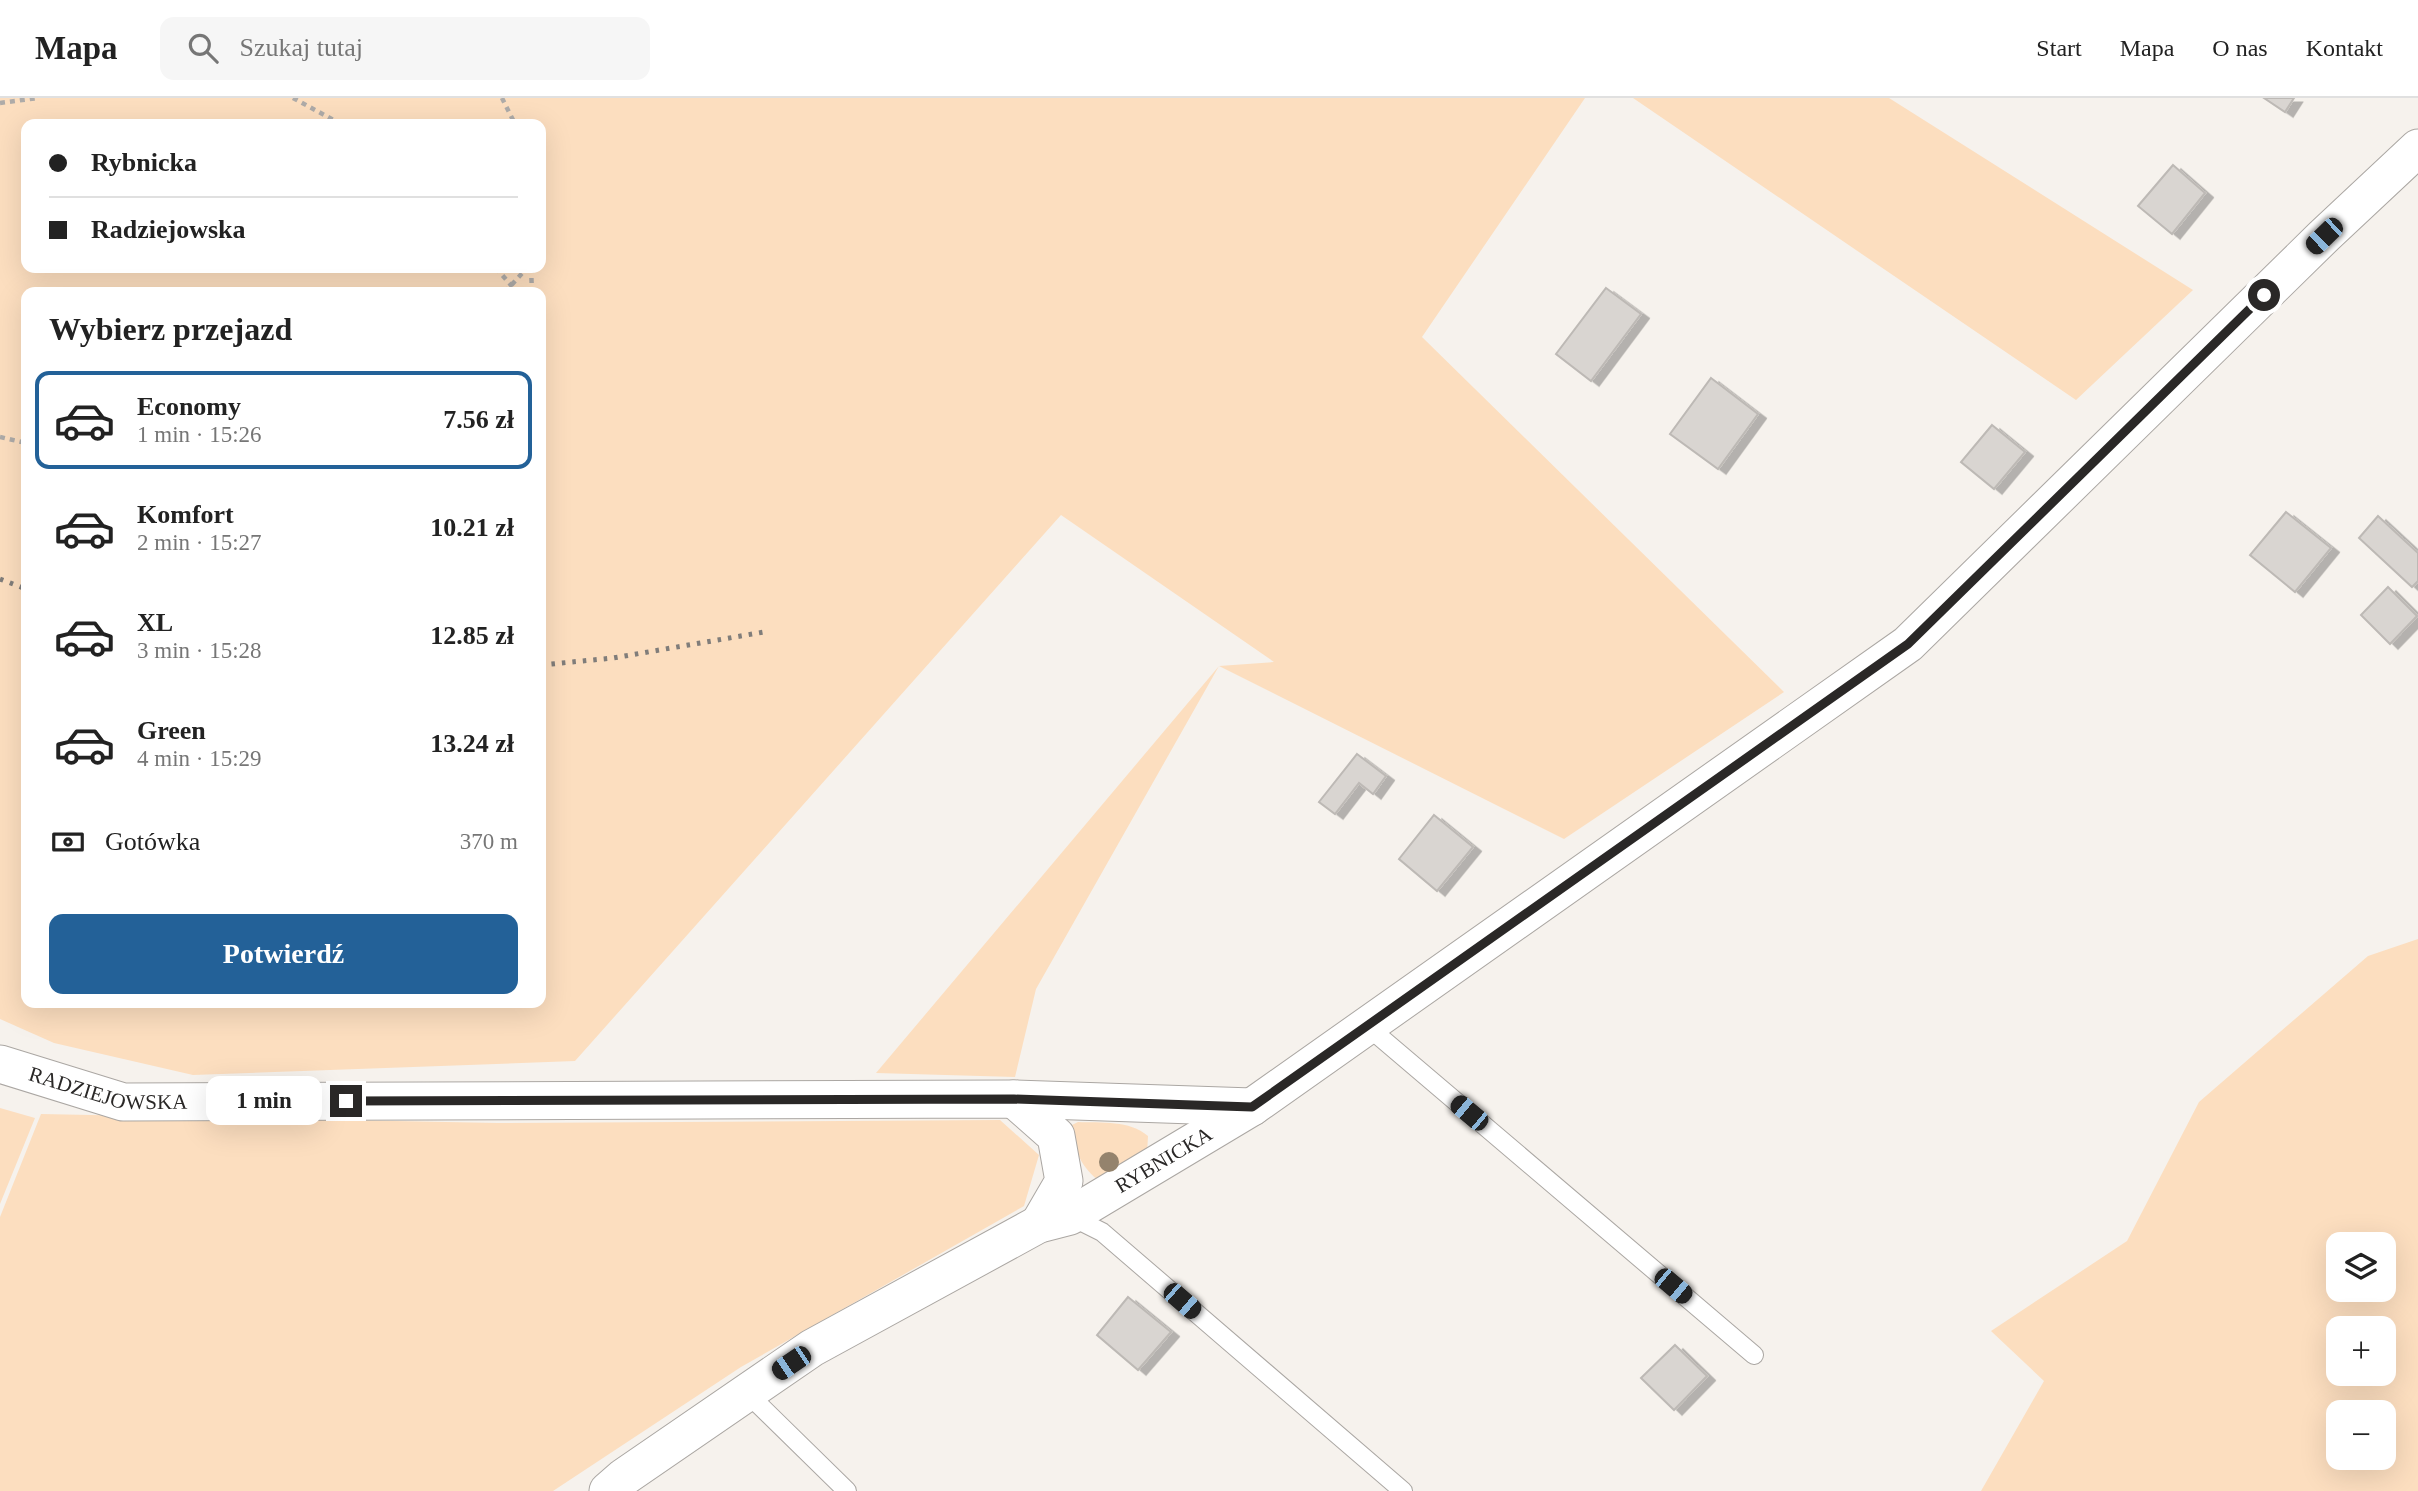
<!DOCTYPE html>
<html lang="pl">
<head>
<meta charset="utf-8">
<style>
  :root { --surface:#fff; --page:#f6f6f6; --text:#222; --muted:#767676; --line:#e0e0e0; --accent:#236198 }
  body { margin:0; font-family:Georgia,serif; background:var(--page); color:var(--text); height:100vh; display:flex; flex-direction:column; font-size:26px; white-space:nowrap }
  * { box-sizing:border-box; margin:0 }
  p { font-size:23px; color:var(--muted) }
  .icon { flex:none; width:38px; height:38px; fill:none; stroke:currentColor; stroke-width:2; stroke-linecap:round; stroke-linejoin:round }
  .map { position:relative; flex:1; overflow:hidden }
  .details { position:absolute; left:21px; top:189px; width:525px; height:721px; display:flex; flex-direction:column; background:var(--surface); border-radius:14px; box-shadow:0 7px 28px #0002 }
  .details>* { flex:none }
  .top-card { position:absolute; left:21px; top:21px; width:525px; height:154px; border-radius:14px; box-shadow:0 7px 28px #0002; display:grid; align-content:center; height:154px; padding:0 28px; background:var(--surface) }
  .fabs { position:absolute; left:2326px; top:1134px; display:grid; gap:14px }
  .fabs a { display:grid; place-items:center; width:70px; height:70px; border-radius:14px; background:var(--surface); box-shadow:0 7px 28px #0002; font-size:35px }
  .end { position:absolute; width:32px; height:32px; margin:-16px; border:9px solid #2a2827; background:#fff; box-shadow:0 0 0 4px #fff }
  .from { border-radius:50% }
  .bubble { position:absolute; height:49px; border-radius:14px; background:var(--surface); box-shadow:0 7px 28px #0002; font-size:23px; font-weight:600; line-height:49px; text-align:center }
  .car { position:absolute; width:21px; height:42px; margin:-21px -10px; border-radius:9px; box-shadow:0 0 5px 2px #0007; background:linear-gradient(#222 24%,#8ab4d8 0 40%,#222 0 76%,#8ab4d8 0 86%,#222 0) }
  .top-card b { display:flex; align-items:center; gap:24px; height:66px; font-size:26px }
  .top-card b+b { border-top:2px solid var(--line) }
  .top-card i { width:18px; height:18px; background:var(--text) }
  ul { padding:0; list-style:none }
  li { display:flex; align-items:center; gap:21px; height:98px; margin:0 14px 10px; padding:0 14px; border:4px solid transparent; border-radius:14px }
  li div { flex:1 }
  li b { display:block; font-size:26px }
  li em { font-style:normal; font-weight:600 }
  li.active { border-color:var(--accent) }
  li>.icon { width:63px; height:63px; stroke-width:1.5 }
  h2 { padding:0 28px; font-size:32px; line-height:84px }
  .pay { display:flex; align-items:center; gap:18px; height:77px; padding:0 28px; font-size:26px }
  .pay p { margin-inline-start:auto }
  .button { display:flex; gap:14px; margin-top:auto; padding:14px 28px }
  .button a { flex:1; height:80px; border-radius:14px; background:var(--accent); color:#fff; font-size:28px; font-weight:600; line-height:80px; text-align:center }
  header { display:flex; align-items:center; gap:42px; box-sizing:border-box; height:98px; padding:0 35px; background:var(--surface); border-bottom:2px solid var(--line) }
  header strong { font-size:33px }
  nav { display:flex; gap:38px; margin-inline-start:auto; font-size:24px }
  .search { width:490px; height:63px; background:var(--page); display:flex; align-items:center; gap:18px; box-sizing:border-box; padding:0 24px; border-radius:14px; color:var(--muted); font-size:26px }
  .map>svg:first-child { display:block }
  .green { fill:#fcdebf; fill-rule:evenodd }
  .building { fill:#d9d5d1; stroke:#bdb9b5; stroke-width:2; filter:url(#shadow) }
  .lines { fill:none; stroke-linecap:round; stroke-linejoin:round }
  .lane-casing { stroke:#aba7a3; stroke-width:20 }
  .street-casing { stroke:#aba7a3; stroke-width:39 }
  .path { stroke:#aeaba8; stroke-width:4.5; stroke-dasharray:5 5; stroke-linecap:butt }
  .lane { stroke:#fff; stroke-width:18 }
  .street { stroke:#fff; stroke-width:37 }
  .rail { stroke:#807d7a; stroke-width:5; stroke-dasharray:3.5 7; stroke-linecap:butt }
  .tree { fill:#94836d }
  .route { stroke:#2a2827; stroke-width:9 }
  .labels { text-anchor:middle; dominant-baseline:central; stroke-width:6; stroke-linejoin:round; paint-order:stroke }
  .street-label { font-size:21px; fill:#2a2827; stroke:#f6f2ed }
</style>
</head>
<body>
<header>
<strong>Mapa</strong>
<div class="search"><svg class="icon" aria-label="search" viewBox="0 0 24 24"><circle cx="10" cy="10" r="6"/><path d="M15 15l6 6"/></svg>Szukaj tutaj</div>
<nav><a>Start</a><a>Mapa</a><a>O nas</a><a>Kontakt</a></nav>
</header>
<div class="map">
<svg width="2418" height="1393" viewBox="0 0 2418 1393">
  <defs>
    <filter id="shadow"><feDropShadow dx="8" dy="4.5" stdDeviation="0" flood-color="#0004"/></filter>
  </defs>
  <rect width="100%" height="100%" fill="#f6f2ed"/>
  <path class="green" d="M0 0H1585L1422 239 1784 594 1564 741 1219 568 1036 891 1015 979 876 975 1219 568 1274 564 1061 417 575 963 193 977 54 945 0 921ZM26 26H541V170H26ZM26 194H541V905H26Z
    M1633 0H1889L2193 192 2076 302Z
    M2418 841V1393H1981L2044 1283 1991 1233 2127 1143 2199 1004 2368 858ZM2338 1146H2384V1192H2338ZM2338 1230H2384V1276H2338ZM2338 1314H2384V1360H2338Z
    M0 1010 35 1020 0 1106Z
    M41 1016 497 1025 1000 1022 1039 1057 1024 1108 741 1269 553 1393H0V1119Z
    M1078 1024C1102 1025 1129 1022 1148 1038L1147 1056 1097 1081C1081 1069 1072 1047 1070 1028Z"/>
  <path class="building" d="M2264 0H2294L2285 14Z
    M2173 67 2205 95 2172 136 2138 108Z
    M1606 190 1641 216 1591 283 1556 256Z
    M1711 280 1758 316 1718 371 1670 336Z
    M1992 327 2025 354 1994 391 1961 364Z
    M2286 414 2331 450 2295 494 2250 457Z
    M2378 418 2418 455V483L2412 489 2359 440Z
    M2388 489 2417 518 2390 546 2361 517Z
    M1357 656 1386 678 1373 696 1359 685 1335 716 1319 704Z
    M1434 717 1473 749 1437 793 1399 761Z
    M1128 1199 1171 1234 1138 1272 1097 1237Z
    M1675 1247 1707 1278 1674 1312 1641 1280Z"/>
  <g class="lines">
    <defs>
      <path id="lane" d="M1367 928 1754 1257
        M1070 1118 1102 1134 1403 1393
        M747 1295 847 1393"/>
      <g id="street">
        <path id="s1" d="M0 966 123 1004 1014 1001 1252 1009"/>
        <path d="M1014 1001 1056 1038 1064 1083 1039 1126"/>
        <path id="s2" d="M608 1393 624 1379 812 1250 1039 1126 1070 1118 1252 1009 1908 546 2324 138 2418 50"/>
      </g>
    </defs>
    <use href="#lane" class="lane-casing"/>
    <use href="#street" class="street-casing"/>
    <path class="path" d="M293 0 341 26
      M502 0 515 26
      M0 5 38 0
      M496 170 517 194
      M531 170 532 194
      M505 194 527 170
      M0 339 26 345
      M541 397V401"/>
    <use href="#lane" class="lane"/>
    <use href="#street" class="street"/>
    <path class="rail" d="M0 481 26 491
      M541 567 613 560 764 534"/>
  </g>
  <circle class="tree" cx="1109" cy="1064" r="10"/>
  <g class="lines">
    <path class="route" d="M346 1003 1014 1001 1252 1009 1908 546 2264 197"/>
  </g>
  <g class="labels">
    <g class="street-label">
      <text stroke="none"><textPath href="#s1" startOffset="112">RADZIEJOWSKA</textPath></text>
      <text stroke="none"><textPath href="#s2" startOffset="649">RYBNICKA</textPath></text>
    </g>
  </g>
</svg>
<div class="fabs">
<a><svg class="icon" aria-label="layers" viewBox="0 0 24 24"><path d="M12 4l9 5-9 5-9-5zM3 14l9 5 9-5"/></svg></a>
<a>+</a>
<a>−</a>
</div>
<i class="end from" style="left:2264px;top:197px"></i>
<i class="end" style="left:346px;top:1003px"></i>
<div class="bubble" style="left:206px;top:978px;width:116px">1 min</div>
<i class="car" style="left:2324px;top:138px;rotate:226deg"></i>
<i class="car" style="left:1469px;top:1015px;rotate:310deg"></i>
<i class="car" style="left:1673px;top:1188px;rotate:130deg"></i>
<i class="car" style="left:1182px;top:1203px;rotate:131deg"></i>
<i class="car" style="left:791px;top:1265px;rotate:236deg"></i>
<div class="top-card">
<b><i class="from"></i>Rybnicka</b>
<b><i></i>Radziejowska</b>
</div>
<section class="details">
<h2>Wybierz przejazd</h2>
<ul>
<li class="active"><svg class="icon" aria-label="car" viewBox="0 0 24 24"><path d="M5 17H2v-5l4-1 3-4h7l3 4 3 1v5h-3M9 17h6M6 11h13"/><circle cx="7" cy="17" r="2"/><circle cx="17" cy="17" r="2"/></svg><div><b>Economy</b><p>1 min · 15:26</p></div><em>7.56 zł</em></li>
<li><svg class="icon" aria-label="car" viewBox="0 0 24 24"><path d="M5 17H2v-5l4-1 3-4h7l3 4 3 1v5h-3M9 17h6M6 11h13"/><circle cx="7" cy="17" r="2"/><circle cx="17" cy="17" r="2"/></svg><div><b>Komfort</b><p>2 min · 15:27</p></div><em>10.21 zł</em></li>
<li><svg class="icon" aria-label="car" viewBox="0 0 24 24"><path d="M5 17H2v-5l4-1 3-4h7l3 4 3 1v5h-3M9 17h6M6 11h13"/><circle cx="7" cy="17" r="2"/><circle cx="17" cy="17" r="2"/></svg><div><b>XL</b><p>3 min · 15:28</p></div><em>12.85 zł</em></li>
<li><svg class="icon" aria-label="car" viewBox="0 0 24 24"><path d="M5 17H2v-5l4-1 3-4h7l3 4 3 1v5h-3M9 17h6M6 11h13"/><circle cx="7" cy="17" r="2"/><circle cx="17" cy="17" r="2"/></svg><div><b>Green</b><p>4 min · 15:29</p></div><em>13.24 zł</em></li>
</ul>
<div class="pay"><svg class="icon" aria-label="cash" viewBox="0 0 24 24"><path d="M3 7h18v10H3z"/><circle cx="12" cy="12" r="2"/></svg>Gotówka<p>370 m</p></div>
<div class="button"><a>Potwierdź</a></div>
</section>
</div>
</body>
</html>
